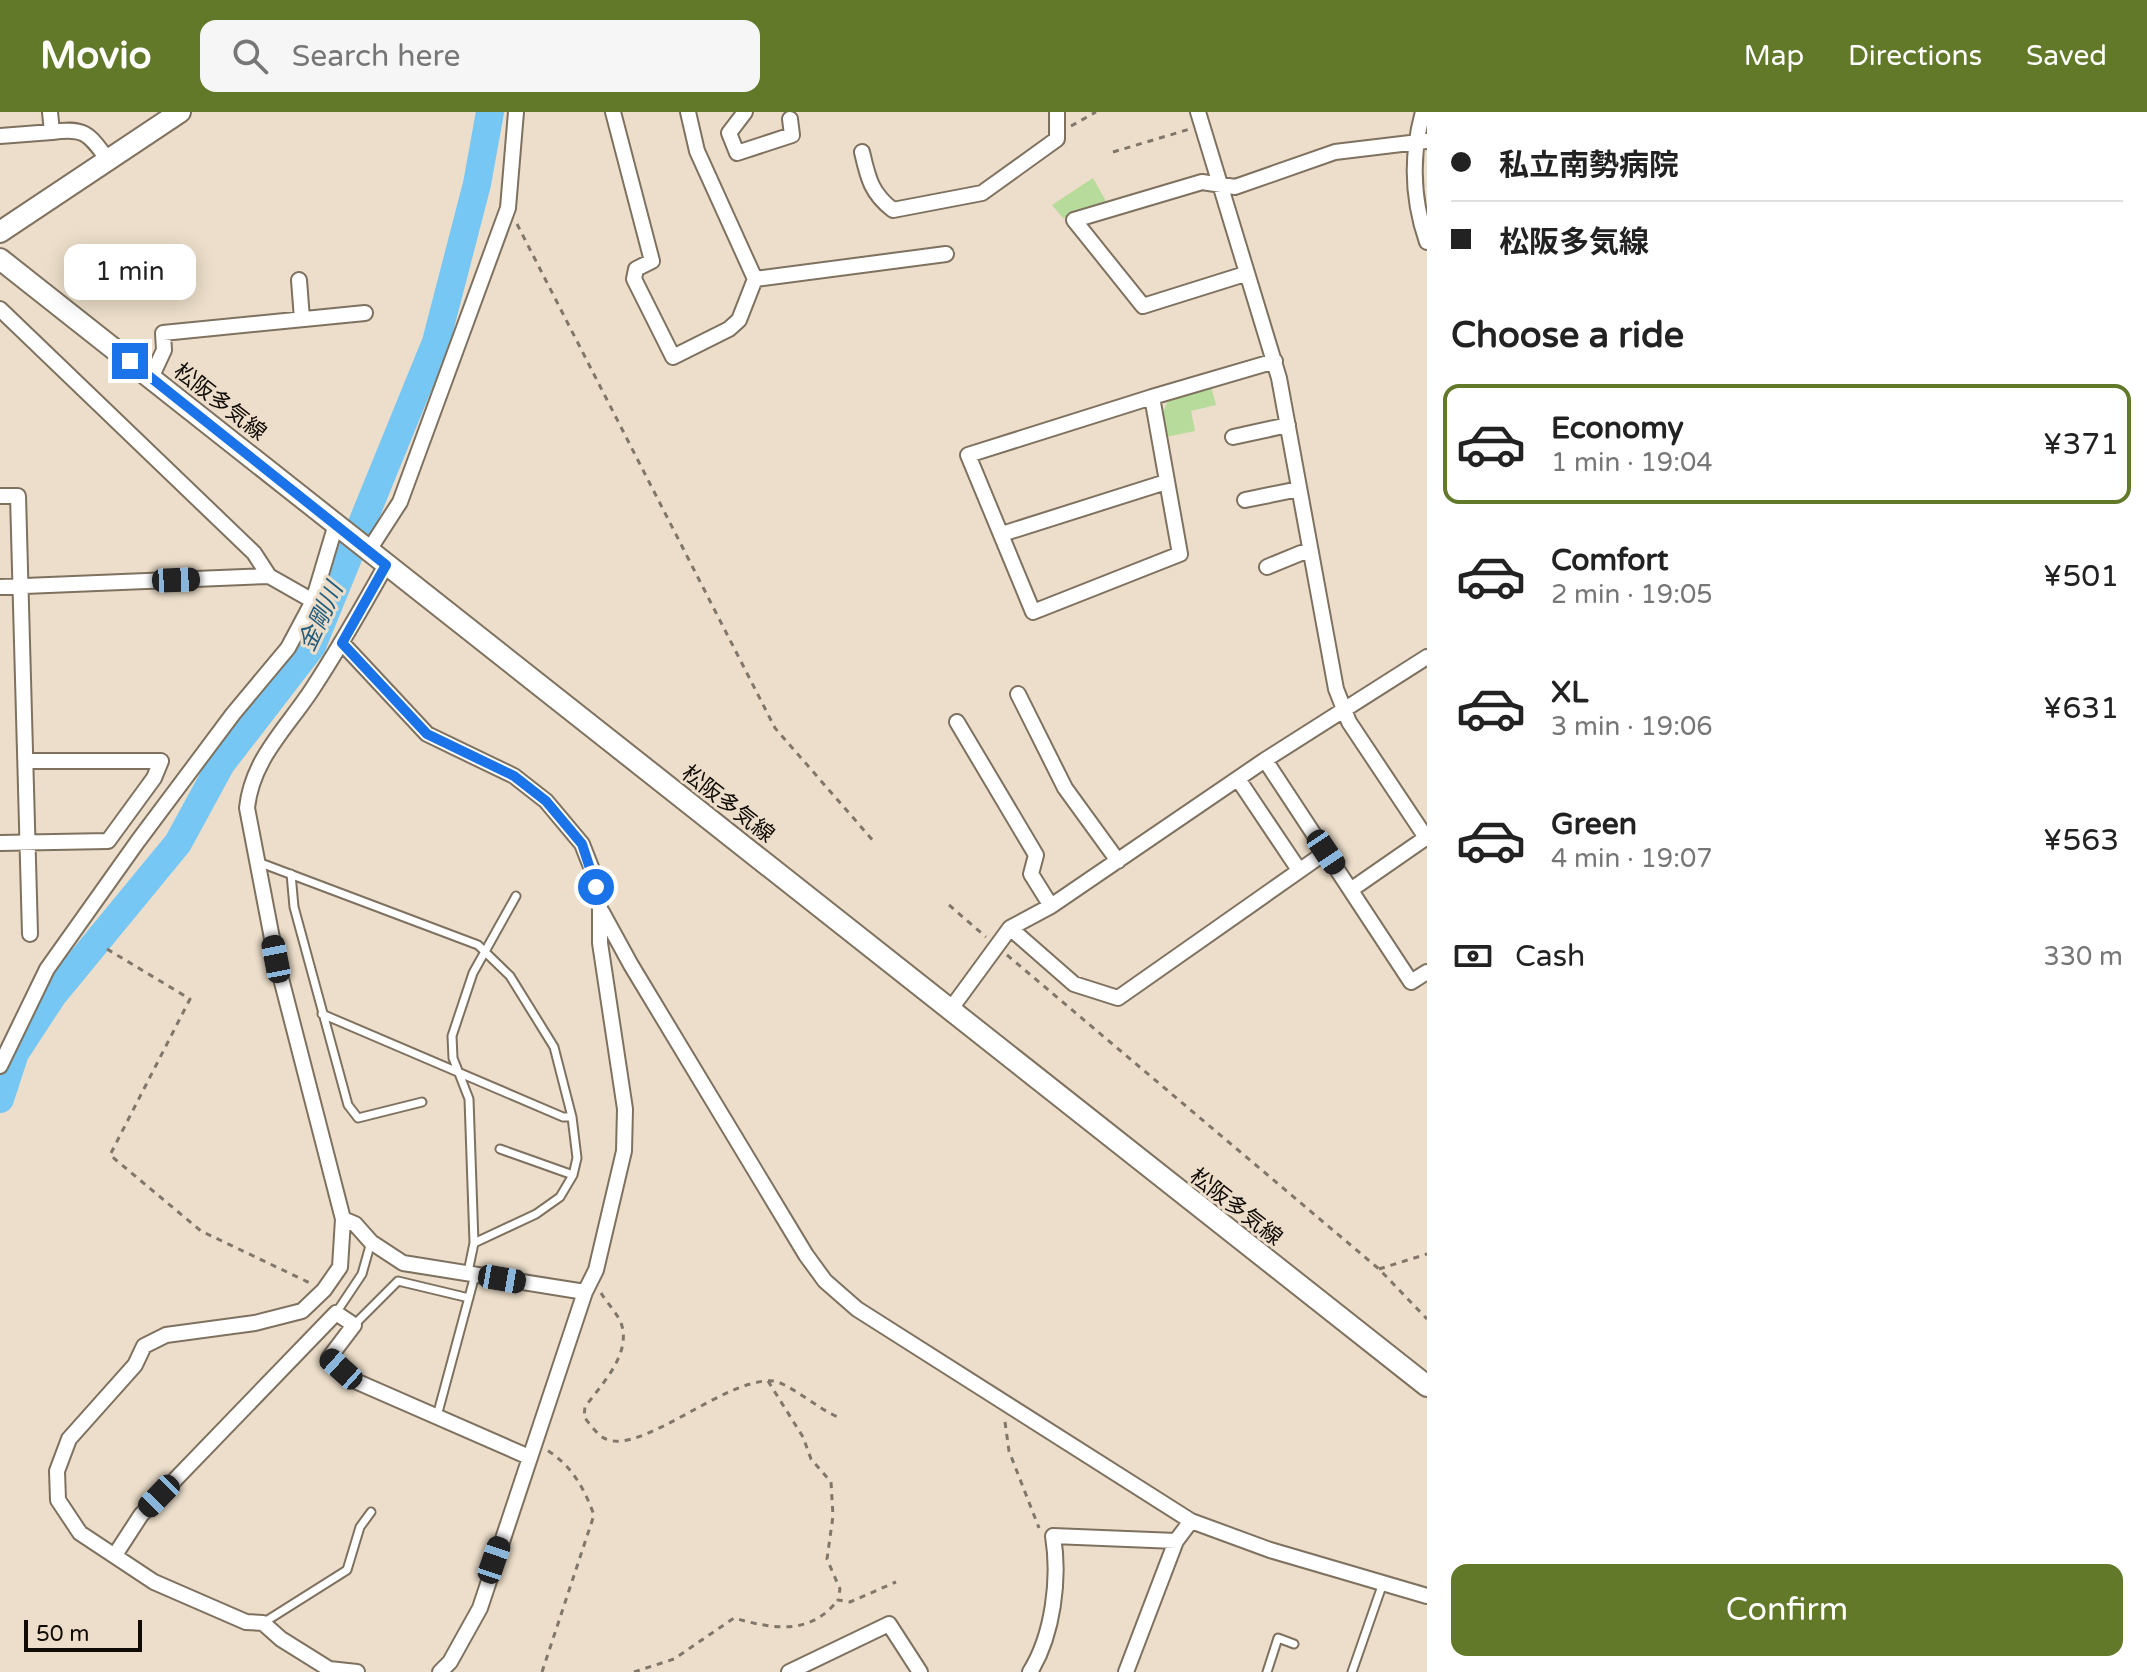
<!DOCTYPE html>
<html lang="en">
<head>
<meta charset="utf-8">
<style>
  :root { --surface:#fff; --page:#f6f6f6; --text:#222; --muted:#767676; --line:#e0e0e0; --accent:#63792a }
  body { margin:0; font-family:"Varela Round","Noto Sans JP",sans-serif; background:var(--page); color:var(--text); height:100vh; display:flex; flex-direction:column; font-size:30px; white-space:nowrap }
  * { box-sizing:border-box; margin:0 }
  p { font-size:26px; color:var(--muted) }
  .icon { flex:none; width:44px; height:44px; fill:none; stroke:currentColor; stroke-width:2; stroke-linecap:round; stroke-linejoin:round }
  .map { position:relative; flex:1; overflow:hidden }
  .sheet { display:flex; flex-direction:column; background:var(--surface); width:720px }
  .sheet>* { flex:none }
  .banner { display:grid; align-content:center; height:176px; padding:0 24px; background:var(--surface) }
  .scale { position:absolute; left:24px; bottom:20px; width:118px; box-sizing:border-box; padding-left:8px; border:4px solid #100b05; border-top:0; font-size:22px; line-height:28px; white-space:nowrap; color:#100b05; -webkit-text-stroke:6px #ecdeca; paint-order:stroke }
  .end { position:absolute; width:36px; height:36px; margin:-18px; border:10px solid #1a73e8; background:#fff; box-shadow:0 0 0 4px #fff }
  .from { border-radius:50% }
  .bubble { position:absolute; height:56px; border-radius:16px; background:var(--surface); box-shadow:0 4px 20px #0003; font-size:26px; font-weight:600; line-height:56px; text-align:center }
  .car { position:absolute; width:24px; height:48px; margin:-24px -12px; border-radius:10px; box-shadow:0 0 6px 2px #0007; background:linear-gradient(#222 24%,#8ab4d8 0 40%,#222 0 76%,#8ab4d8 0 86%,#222 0) }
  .banner b { display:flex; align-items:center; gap:28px; height:76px; font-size:30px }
  .banner b+b { border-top:2px solid var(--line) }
  .banner i { width:20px; height:20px; background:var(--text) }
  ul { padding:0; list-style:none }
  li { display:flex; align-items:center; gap:24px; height:120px; margin:0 16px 12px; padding:0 8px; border:4px solid transparent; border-radius:16px }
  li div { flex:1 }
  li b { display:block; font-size:30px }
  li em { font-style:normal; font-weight:600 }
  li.selected { border-color:var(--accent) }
  li>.icon { width:72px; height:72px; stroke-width:1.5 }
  h2 { padding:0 24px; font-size:36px; line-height:96px }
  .pay { display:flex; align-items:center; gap:20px; height:88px; padding:0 24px; font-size:30px }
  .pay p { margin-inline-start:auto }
  .button { display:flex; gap:16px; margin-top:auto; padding:16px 24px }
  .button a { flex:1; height:92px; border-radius:16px; background:var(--accent); color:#fff; font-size:32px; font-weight:600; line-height:92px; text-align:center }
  header { display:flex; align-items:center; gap:48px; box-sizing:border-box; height:112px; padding:0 40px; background:var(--accent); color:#fff }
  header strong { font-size:38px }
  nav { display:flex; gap:44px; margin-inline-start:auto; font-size:28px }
  .search { width:560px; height:72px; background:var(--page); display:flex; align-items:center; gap:20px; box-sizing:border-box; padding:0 28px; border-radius:16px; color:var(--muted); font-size:30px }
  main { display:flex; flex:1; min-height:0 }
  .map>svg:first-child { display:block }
  .green { fill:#b7db9b }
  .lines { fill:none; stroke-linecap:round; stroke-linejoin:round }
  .river { stroke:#77c7f4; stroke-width:28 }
  .lane-casing { stroke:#7e715f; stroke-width:11 }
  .street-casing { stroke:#7e715f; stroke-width:18 }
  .secondary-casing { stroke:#7e715f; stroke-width:24 }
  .path { stroke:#80776a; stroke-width:3; stroke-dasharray:6 6; stroke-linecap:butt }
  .lane { stroke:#fff; stroke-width:7 }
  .street { stroke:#fff; stroke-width:14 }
  .secondary { stroke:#fff; stroke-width:20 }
  .route { stroke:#1a73e8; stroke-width:10 }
  .labels { text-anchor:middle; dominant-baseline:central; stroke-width:6; stroke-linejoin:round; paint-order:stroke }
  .street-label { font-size:22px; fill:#100b05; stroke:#ecdeca }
  .water-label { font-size:24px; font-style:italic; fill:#215c7c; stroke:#ecdeca }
</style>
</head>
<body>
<header>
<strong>Movio</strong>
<div class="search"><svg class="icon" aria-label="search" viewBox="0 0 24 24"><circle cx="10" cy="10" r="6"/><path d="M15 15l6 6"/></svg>Search here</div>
<nav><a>Map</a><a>Directions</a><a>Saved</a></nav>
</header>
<main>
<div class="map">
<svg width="1427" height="1560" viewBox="0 0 1427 1560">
  <rect width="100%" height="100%" fill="#ecdeca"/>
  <path class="green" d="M1093 66 1107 91 1063 106 1052 93Z
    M1211 275 1216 293 1191 299 1195 319 1166 325 1161 304 1169 287Z"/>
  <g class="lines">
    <path class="river" d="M0 987 15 941 53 883 178 731 221 652 312 534 436 230 477 72 490 0"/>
    <defs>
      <path id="lane" d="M258 750 478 833 510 864 554 935 572 1005 577 1046 573 1063 560 1085 536 1102 474 1131 468 1160
        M291 762 294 795 348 993 358 1006 422 990
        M322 902 563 1005H572
        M500 1037 573 1063
        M474 1131 469 987 453 946 452 924 473 861 516 784
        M336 1201 362 1162 371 1130
        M354 1213 398 1169 469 1186
        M437 1304 475 1163
        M263 1511 347 1458 360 1415 371 1400
        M1267 1560 1278 1526 1294 1532
        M1352 1560 1383 1471"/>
      <path id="street" d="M50 0 52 20C85 15 89 22 108 48
        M613 0 652 149 636 157 634 167 673 245 729 217 739 208 755 167 697 39 688 0
        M745 0 729 21 737 41 792 23 790 7
        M1198 0 1279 266 1336 577 1349 610 1427 727
        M1423 0C1411 43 1412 87 1427 130
        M0 24 52 20
        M862 40C868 66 871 81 893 98L982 81 1057 27V0
        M1245 162 1143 194 1074 108 1202 70 1235 75 1335 40 1427 29
        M755 167 946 142
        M299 168 302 207
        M0 197 254 441 269 464 313 489
        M151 266 164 238 163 221 365 201
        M1152 285 1180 442 1033 500 968 343Z
        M1152 285 1275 249
        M1233 325 1288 313
        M0 384H18L30 822
        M1245 388 1299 377
        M1002 422 1166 370
        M369 438 400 390 508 96 516 0
        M1267 455 1301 441H1311
        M0 475 269 464
        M342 531 427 622 514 664 546 689 582 732 591 755 600 796V831L625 997 624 1039 596 1158 585 1180 480 1496 450 1550 440 1560
        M1018 582 1065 676 1118 749
        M957 610 1036 743 1031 762 1051 794
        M1265 648 1411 870 1427 860
        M1238 667 1299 758
        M0 731 108 729 154 666 161 649H28
        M1352 777 1427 725
        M602 800 631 853 806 1143 825 1169 857 1197 1191 1409 1270 1438 1427 1484
        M1010 816 1074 872 1118 886 1326 740
        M950 898 1010 816 1051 794 1265 648 1427 545
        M0 954 47 857 138 729 233 602 288 536 313 489 336 412
        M343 1107 355 1112 371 1130 403 1151 585 1180
        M115 1443 141 1403 336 1201 354 1213 329 1246 353 1268 529 1345
        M357 1560 329 1557 281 1527 263 1511 246 1510 154 1470 80 1421 58 1388 57 1359 69 1327 135 1253 144 1234 166 1223 255 1211 302 1199 324 1178 340 1155 343 1107 276 847 247 696C252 648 285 618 311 579 338 538 362 496 386 453
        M789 1560 889 1512 920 1560
        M1030 1560C1053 1523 1060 1467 1053 1424L1176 1429 1191 1409
        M1126 1560 1176 1429"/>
      <path id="secondary" d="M0 120 180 0
        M0 147 1427 1274"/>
    </defs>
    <use href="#lane" class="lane-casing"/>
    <use href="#street" class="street-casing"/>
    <use href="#secondary" class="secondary-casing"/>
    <path class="path" d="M1071 14 1096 0
      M1113 40 1190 17
      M517 112 775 616 876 732
      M949 793 986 825
      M107 837 190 887 110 1043 201 1119 310 1171
      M1007 843 1379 1157 1427 1207
      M1379 1157 1427 1142
      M601 1181C607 1191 619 1203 622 1214 630 1244 601 1273 585 1295L584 1305C590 1312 598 1324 606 1327 642 1343 726 1265 773 1269 787 1270 820 1298 838 1305
      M768 1269 803 1325 811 1347 831 1370 833 1404 827 1447 840 1477 838 1488 850 1490 896 1470
      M1005 1310 1009 1339 1039 1416
      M542 1560 594 1403C584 1376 572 1354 547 1338
      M634 1560 674 1547 734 1506C773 1517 810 1524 838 1488"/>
    <use href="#lane" class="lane"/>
    <use href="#street" class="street"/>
    <use href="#secondary" class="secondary"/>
  </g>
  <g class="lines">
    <path class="route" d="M130 249 386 453 342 531 427 622 514 664 546 689 582 732 596 775"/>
  </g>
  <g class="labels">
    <g class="street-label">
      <text transform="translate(220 290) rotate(38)">松阪多気線</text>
      <text transform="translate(728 692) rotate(38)">松阪多気線</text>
      <text transform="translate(1236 1095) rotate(38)">松阪多気線</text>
    </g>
    <g class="water-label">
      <text transform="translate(321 505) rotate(-65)">金剛川</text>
    </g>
  </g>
</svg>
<div class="scale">50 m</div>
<i class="end from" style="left:596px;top:775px"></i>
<i class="end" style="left:130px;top:249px"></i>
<div class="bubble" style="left:64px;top:132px;width:132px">1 min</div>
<i class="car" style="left:176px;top:468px;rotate:88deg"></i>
<i class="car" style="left:1326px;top:740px;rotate:146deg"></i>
<i class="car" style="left:276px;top:847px;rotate:349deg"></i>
<i class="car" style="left:502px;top:1167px;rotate:100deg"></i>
<i class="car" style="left:341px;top:1257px;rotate:312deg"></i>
<i class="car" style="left:159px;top:1384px;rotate:224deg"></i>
<i class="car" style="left:494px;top:1448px;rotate:19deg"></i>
</div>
<section class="sheet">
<div class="banner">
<b><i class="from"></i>私立南勢病院</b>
<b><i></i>松阪多気線</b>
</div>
<h2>Choose a ride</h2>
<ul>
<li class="selected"><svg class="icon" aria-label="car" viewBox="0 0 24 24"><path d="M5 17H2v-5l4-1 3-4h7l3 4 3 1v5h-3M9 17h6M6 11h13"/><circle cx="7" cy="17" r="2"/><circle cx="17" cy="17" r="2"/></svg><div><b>Economy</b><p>1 min · 19:04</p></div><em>¥371</em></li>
<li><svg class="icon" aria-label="car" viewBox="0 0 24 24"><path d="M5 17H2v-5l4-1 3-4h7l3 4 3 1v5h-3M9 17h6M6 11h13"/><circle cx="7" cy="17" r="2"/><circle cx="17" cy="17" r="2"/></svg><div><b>Comfort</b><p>2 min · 19:05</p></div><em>¥501</em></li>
<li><svg class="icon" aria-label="car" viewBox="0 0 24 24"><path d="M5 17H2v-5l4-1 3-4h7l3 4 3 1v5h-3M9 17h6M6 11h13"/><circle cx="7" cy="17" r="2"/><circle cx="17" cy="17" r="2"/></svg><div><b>XL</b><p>3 min · 19:06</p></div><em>¥631</em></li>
<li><svg class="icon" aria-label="car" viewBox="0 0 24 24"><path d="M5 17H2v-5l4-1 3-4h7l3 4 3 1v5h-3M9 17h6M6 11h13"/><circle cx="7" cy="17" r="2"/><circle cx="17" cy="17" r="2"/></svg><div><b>Green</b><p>4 min · 19:07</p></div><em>¥563</em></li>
</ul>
<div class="pay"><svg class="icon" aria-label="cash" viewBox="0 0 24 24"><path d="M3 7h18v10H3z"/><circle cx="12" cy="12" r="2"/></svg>Cash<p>330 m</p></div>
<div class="button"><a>Confirm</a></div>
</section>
</main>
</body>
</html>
